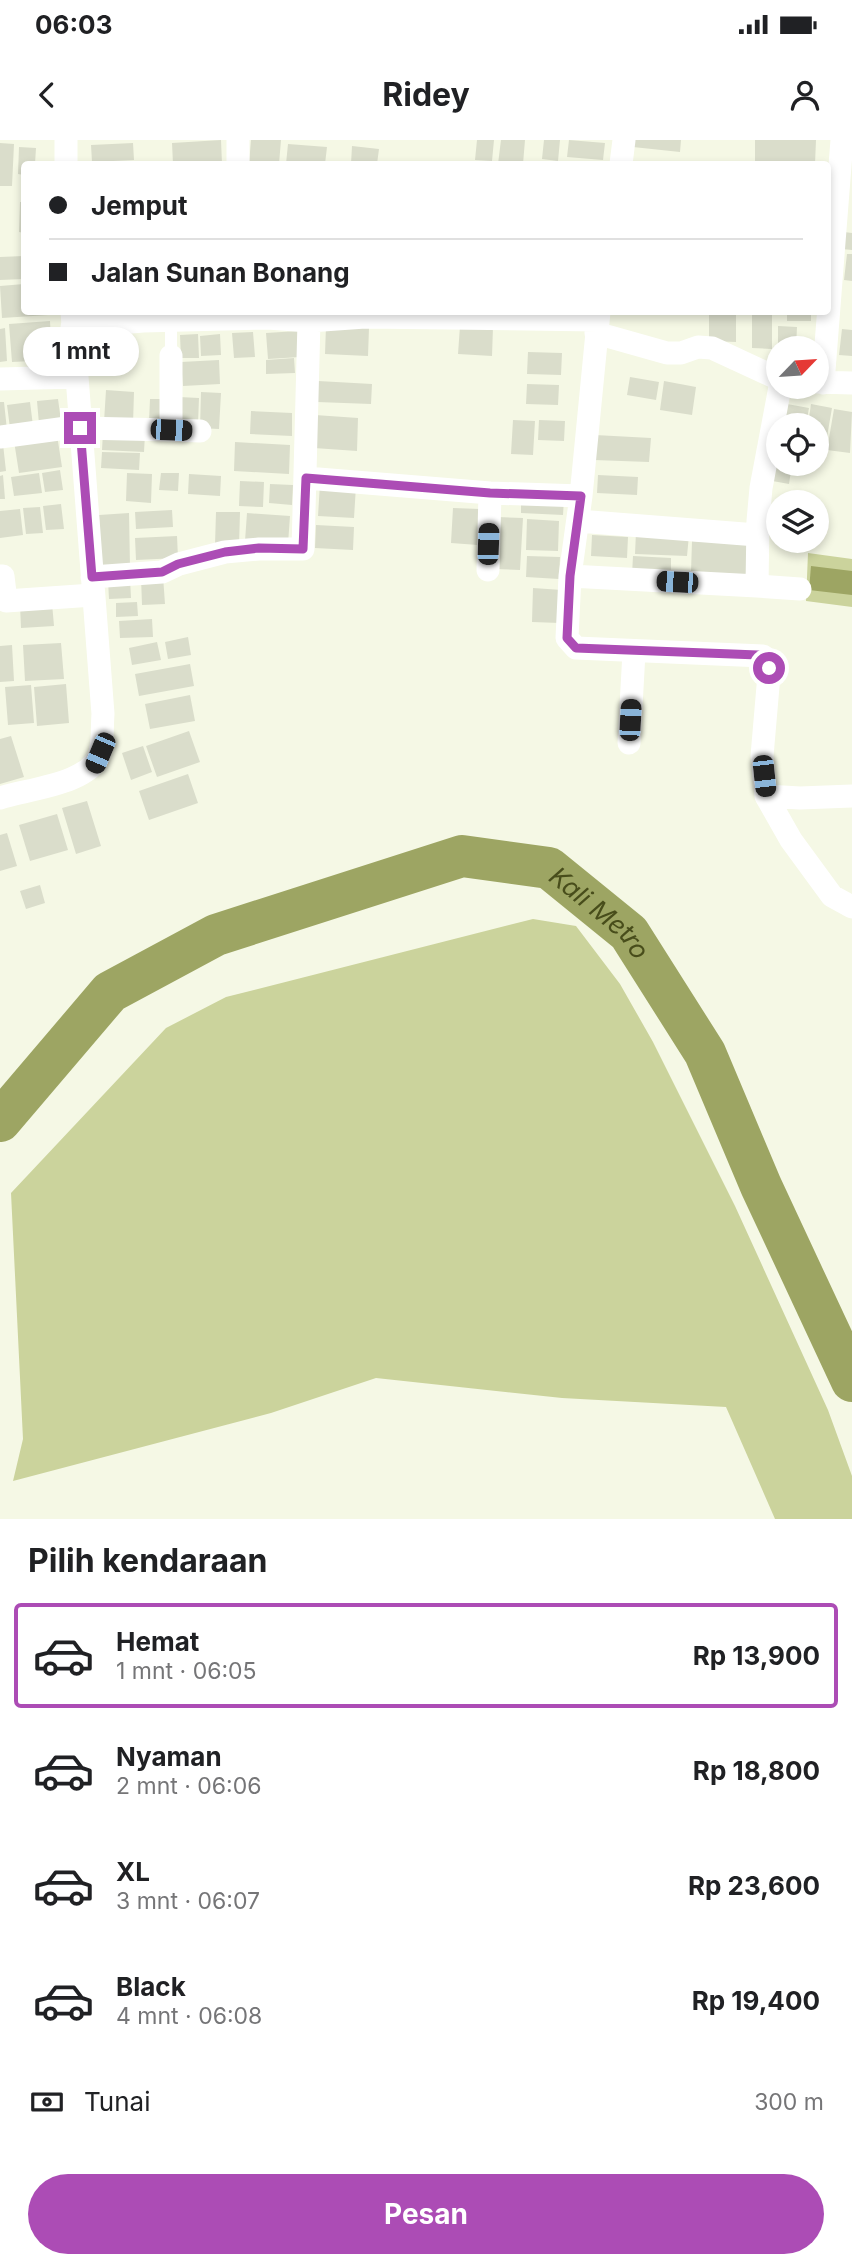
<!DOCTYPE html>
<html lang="id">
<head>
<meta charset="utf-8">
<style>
  :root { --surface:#fff; --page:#f6f6f6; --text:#202124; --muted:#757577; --line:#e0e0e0; --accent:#ac4cb5 }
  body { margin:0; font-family:Inter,sans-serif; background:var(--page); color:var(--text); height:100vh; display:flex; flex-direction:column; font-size:26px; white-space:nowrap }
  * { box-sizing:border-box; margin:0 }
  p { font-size:23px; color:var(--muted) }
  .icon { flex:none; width:38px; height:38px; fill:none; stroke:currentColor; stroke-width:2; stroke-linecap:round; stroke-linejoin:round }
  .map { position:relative; height:1379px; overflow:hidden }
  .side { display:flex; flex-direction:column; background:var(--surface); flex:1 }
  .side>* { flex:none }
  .hud { position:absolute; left:21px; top:21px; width:810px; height:154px; border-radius:7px; box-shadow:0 4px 10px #0003; display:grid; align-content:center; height:154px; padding:0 28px; background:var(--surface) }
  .needle { width:46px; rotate:65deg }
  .tools { position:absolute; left:766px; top:196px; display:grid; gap:14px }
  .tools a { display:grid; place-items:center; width:63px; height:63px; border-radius:50%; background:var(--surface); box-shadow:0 4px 10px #0003; font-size:35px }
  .end { position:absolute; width:32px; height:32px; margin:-16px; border:9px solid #ac4cb5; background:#fff; box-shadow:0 0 0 4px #fff }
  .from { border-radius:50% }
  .bubble { position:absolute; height:49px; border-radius:24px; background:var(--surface); box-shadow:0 4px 10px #0003; font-size:23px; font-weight:700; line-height:49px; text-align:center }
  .car { position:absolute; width:21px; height:42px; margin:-21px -10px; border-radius:9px; box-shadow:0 0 5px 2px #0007; background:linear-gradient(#222 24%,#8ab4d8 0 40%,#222 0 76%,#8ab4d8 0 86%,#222 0) }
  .hud b { display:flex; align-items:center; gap:24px; height:66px; font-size:26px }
  .hud b+b { border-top:2px solid var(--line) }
  .hud i { width:18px; height:18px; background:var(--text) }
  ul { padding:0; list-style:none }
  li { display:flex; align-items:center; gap:21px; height:105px; margin:0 14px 10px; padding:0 14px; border:4px solid transparent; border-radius:7px }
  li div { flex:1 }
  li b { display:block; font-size:26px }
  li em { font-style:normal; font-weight:700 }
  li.selected { border-color:var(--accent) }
  li>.icon { width:63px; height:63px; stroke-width:1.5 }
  h2 { padding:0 28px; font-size:32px; line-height:84px }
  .pay { display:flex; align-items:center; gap:18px; height:77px; padding:0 28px; font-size:26px }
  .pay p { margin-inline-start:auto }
  .button { display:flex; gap:14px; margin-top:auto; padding:14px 28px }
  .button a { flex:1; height:80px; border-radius:42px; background:var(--accent); color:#fff; font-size:28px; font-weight:700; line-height:80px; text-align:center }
  .status { display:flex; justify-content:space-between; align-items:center; height:49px; padding:0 35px; background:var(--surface); direction:ltr }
  .status svg { height:19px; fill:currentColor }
  header { display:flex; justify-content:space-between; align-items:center; height:91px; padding:0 28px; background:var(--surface); font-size:32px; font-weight:700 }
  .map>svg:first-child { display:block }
  .green { fill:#cbd39c }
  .water { fill:#9da563 }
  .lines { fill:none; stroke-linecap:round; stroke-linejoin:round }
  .river { stroke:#9da563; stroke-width:42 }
  .building { fill:#daddcb }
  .service { stroke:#fff; stroke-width:12 }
  .minor { stroke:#fff; stroke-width:23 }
  .route { stroke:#ac4cb5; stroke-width:9 }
  .labels { text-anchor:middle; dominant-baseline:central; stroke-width:6; stroke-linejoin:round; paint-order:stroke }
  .water-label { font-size:26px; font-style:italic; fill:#484d1b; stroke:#f5f8e5 }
</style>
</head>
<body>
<div class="status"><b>06:03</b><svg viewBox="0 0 49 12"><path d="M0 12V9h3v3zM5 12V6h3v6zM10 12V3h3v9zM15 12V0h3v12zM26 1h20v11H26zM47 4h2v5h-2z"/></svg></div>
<header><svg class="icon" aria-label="back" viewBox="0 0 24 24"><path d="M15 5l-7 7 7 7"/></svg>Ridey<svg class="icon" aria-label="person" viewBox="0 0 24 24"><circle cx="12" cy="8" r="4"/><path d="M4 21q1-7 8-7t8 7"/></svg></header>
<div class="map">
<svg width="852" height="1379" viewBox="0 0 852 1379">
  <rect width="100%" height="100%" fill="#f5f8e5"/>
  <path class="green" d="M808 413 852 419V467L806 461Z
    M533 779 576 786 620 844 653 902 735 1066 828 1270 852 1336V1379H775L726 1267 562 1258 376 1238 271 1273 13 1341 23 1299 11 1053 166 888 226 857Z"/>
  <path class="water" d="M811 426 852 431V455L809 450Z"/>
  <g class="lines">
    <path class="river" id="s1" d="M0 981 110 852 216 795 462 716 549 728 629 793 705 913 761 1046 852 1241"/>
  </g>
  <path class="building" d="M221 0 222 24H173L172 3Z
    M251 0H281L279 24H249Z
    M477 0H494L492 21 475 20Z
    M501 0H525L523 24H498Z
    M544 0H560L558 21 542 19Z
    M569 0 605 3 603 20 567 17Z
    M633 0H681L680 12 633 7Z
    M755 0H816L815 24 755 22Z
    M0 3 14 4 12 46H0Z
    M133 3 134 20 92 22 91 5Z
    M288 4 327 7 325 24H286Z
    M352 6 379 9 377 24H351Z
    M19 7 36 8 35 24H24V35L18 34Z
    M20 62H24V93L19 92Z
    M844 92 852 93V110L842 109Z
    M847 114H852V141L844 140Z
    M24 116V139L0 140V117Z
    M24 144V172H48V175L2 178 0 146Z
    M709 172H736V202L709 201Z
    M752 172H772V209L752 208Z
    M787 172H811V181H787Z
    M50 181 52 220 12 222 9 184Z
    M326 186 369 188 368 216 325 214Z
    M460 186 493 187 492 216 458 214Z
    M778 186 797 187 796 208 778 207Z
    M5 188 7 221 0 222V189Z
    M842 189 852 190V216L839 215Z
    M298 191 300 217 268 219 266 193Z
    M253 192 255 217 234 218 232 193Z
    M198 194 199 218H181L180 195Z
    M220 194 221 215 201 216 200 196Z
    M528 212 562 213 561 235 527 234Z
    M294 218 295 233 266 234V220Z
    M219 220 220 244 183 246 181 222Z
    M630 237 659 242 656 260 627 255Z
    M318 241 372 244 371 264 317 262Z
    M664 241 696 247 692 275 660 270Z
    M527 244 559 245 558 265 526 264Z
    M106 250 134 252 133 284 104 282Z
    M201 252 221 253 219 289 200 288Z
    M179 257 199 258 198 284 177 283Z
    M58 259 61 281 39 284 37 261Z
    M150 259H168L167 283 149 282Z
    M0 262H4L7 290 0 291Z
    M30 262 33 286 10 288 7 265Z
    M787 264 809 268 806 285H784Z
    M811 264 832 268 824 314 817 313V285H808Z
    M834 269 852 272 850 313 827 310Z
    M251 271 292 273V296L250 294Z
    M315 275 358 278 357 311 314 308Z
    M513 280 535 281 533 315 511 314Z
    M539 280 565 281 564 301 538 300Z
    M103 292 145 294 144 312 102 310Z
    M57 295 62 327 19 333 14 301Z
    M595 295 651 298 649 322 594 320Z
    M235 302 290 305 289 334 234 331Z
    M0 304H3L6 331 0 332Z
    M102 312 140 313 139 330 101 328Z
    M779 313V324H792L789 344 767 340Z
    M60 330 63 350 45 352 42 333Z
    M39 333 42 353 14 356 11 337Z
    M127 333 152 334 151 363 126 361Z
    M161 333H179L178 351 159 350Z
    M189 334 221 336 220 356 188 354Z
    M3 335 5 359H0V336Z
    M598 335 638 337 637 355 597 353Z
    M240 341 264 342 263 367 239 366Z
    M270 344 293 345 292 365 269 363Z
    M320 344 356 346 354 378 318 376Z
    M521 357 564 359 563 375 521 373Z
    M61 364 64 389 46 390 43 366Z
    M40 367 43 393 26 394 23 368Z
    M453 368 480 369 478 405 451 403Z
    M20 369 23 395 0 398V371Z
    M172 370 173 387 136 389 135 372Z
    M216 372H240L239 406 215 405Z
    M129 373 130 427 101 428 99 375Z
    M247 373 290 376 288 404 245 401Z
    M497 377 523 378 520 430 495 429Z
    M527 379 559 381 558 411 526 410Z
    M316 385 354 387 353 410 315 408Z
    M636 392 689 395 687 416 635 414Z
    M592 395 628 397 627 418 591 416Z
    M177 396 178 418 136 420 135 398Z
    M692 401 753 405 751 435 691 432Z
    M527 416 560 417 559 439 526 437Z
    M633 416 671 418V437L632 435Z
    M163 436 165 464 142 465 141 437Z
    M130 439 131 458 109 459 108 440Z
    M533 448 562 450 560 483 532 482Z
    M137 462 138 476 116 477V463Z
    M52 463 54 486 21 488 20 465Z
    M152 479 153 497 120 498 119 481Z
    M188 497 191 515 168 519 165 502Z
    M157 502 161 520 132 525 129 508Z
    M61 503 64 539 25 541 23 505Z
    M12 505 14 541 0 542V506Z
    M190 524 194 546 139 556 135 534Z
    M66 544 69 583 37 586 34 547Z
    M31 545 34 583 8 585 5 547Z
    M190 555 195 581 150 589 145 564Z
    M189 591 200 622 157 637 146 606Z
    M11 596 24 637 0 644V599Z
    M143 606 152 632 131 640 122 613Z
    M188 634 198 663 149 680 139 651Z
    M87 661 101 706 76 714 62 668Z
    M57 674 68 710 30 721 19 685Z
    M7 693 17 726 0 731V695Z
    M40 745 45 763 26 769 20 751Z"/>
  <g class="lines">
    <path class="service" d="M171 216V180"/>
    <path class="minor" d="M66 0V24
      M238 24V0
      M621 24 624 0
      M599 172 581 356 570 436 567 498 576 508 763 516 770 523 762 616 766 656 800 658 852 656
      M72 187 143 181 268 178 309 181 365 177 598 180
      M596 193 667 213H681L698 207 712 208 779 239
      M0 239 76 237
      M817 242 852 243
      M823 243 842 0
      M780 247 761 348 758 381 757 446 800 449
      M81 288 171 290V216
      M171 290 200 291
      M0 297 81 286
      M306 338 490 353 581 356
      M578 381 757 395
      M488 430 490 353
      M0 436H3L6 461 93 455
      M570 436 757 446
      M92 437 162 432 179 424 225 412 259 409H303L309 181
      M629 603 634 512
      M766 656 791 700 832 756 852 767
      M0 658C27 649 93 644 100 612 103 601 102 586 103 574L72 172"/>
  </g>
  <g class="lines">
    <path class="route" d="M80 288 92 437 162 432 178 424 225 412 259 408 303 409 306 338 490 353 581 356 570 436 567 498 576 508 758 515 768 519 769 528"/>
  </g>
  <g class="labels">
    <g class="water-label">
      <text stroke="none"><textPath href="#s1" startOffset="704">Kali Metro</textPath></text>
    </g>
  </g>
</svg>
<div class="tools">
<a><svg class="needle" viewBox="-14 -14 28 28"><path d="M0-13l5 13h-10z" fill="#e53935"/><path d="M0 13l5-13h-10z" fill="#757577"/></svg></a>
<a><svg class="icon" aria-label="locate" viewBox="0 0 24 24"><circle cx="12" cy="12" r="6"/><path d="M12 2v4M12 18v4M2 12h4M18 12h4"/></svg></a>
<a><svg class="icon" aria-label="layers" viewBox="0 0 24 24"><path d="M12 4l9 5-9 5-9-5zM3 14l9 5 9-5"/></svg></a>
</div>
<i class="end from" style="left:769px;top:528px"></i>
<i class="end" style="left:80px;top:288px"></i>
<div class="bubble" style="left:23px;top:187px;width:116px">1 mnt</div>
<i class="car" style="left:171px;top:290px;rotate:92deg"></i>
<i class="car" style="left:488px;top:404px;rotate:2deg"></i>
<i class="car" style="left:677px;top:442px;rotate:273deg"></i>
<i class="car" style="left:630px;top:580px;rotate:3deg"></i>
<i class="car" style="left:100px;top:613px;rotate:203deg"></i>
<i class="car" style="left:764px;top:636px;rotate:174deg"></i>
<div class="hud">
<b><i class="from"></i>Jemput</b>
<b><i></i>Jalan Sunan Bonang</b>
</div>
</div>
<section class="side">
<h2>Pilih kendaraan</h2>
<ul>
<li class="selected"><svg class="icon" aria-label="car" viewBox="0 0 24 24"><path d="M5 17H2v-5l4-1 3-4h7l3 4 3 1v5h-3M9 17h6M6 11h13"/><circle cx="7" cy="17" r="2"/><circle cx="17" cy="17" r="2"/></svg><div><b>Hemat</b><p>1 mnt · 06:05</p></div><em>Rp 13,900</em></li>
<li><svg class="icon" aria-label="car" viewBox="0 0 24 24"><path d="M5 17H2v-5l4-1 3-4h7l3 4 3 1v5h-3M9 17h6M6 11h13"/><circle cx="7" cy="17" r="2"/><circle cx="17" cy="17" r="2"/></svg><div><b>Nyaman</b><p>2 mnt · 06:06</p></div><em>Rp 18,800</em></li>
<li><svg class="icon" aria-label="car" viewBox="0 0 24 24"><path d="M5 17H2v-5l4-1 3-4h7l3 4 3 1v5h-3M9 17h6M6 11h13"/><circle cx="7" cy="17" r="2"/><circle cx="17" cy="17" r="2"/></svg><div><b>XL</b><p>3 mnt · 06:07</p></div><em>Rp 23,600</em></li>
<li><svg class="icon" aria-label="car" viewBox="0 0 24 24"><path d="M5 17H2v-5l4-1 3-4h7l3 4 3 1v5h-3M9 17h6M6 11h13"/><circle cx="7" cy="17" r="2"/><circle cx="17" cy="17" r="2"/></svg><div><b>Black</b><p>4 mnt · 06:08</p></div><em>Rp 19,400</em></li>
</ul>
<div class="pay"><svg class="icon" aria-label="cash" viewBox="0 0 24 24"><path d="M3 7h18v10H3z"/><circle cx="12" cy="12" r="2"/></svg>Tunai<p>300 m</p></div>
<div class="button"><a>Pesan</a></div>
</section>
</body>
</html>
